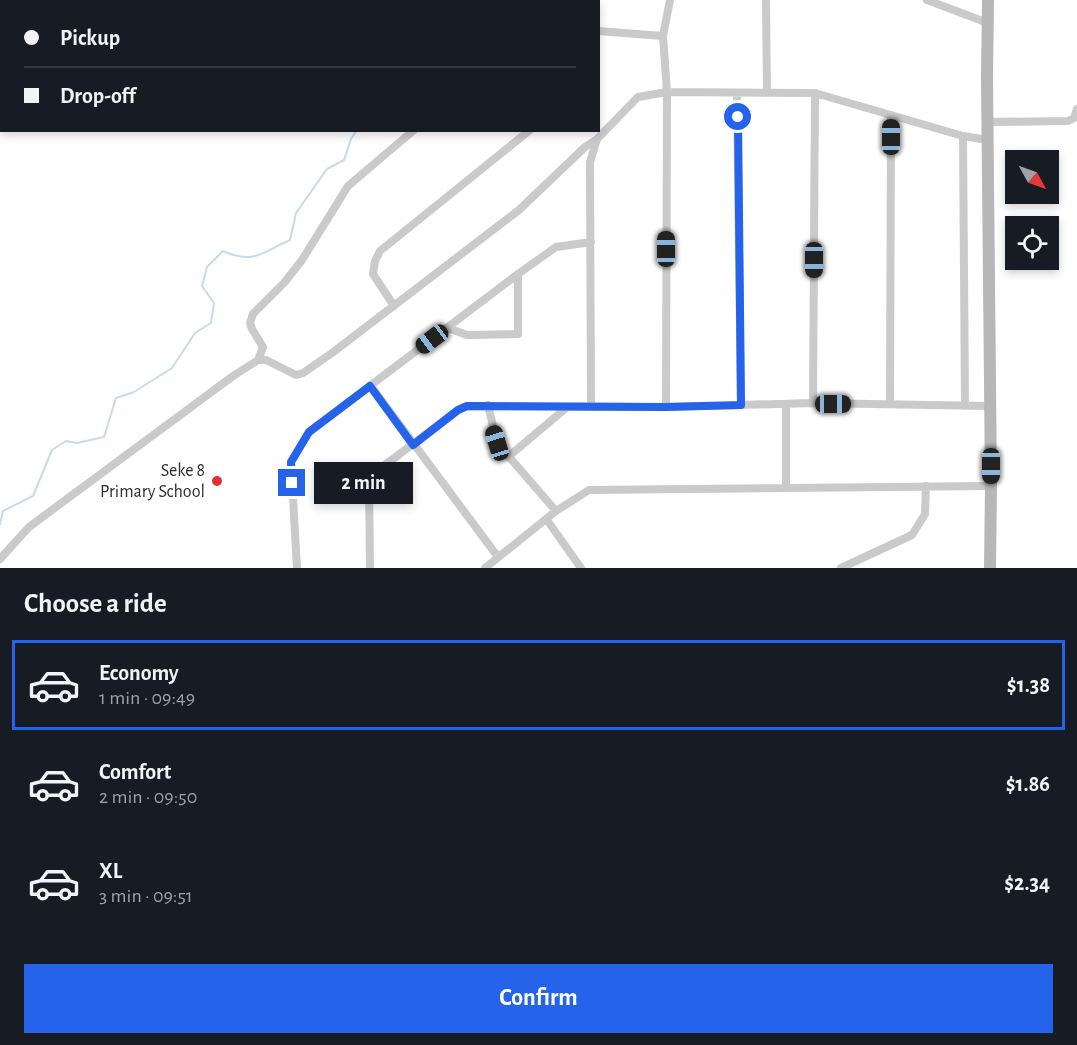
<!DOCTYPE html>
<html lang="en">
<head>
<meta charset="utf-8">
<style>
  :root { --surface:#171b24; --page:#20242c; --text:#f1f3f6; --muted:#9ea1a6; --line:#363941; --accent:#2563eb }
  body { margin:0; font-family:"Alegreya Sans",sans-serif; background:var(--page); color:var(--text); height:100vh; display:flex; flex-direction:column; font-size:22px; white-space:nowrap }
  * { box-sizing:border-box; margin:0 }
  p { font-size:20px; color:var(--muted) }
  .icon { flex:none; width:33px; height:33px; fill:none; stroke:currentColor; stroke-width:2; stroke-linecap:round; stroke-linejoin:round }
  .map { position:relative; height:568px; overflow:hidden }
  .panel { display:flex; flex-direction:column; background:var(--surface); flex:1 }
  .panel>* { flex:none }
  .banner { position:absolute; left:0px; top:0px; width:600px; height:132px; box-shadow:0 3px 9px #0003; display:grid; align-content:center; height:132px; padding:0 24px; background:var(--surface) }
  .needle { width:39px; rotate:130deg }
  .fabs { position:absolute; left:1005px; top:150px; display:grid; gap:12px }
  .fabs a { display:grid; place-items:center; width:54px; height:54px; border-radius:0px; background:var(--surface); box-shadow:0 3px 9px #0003; font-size:30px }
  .end { position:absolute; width:27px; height:27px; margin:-14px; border:8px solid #2563eb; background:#fff; box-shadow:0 0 0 3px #fff }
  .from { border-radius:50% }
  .bubble { position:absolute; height:42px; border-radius:0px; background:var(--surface); box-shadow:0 3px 9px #0003; font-size:20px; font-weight:700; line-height:42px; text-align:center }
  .car { position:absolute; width:18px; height:36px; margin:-18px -9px; border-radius:8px; box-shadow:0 0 4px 2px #0007; background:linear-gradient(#222 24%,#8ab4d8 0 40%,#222 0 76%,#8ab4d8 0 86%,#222 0) }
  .banner b { display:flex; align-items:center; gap:21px; height:57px; font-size:22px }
  .banner b+b { border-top:2px solid var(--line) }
  .banner i { width:15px; height:15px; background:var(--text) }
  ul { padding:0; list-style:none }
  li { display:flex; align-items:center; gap:18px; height:90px; margin:0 12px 9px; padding:0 12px; border:3px solid transparent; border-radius:0px }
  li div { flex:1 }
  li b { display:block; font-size:22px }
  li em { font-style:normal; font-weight:700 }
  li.current { border-color:var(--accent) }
  li>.icon { width:54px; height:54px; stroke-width:1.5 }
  h2 { padding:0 24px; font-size:27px; line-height:72px }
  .cta { display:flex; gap:12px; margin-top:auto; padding:12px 24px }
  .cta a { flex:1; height:69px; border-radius:0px; background:var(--accent); color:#fff; font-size:24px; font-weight:700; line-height:69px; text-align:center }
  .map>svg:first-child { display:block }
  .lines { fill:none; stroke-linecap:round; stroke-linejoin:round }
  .stream { stroke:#c6dbea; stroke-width:2 }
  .street { stroke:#cacaca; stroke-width:8 }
  .secondary { stroke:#b7b7b7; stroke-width:12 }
  .route { stroke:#2563eb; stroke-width:8 }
  .poi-dot { fill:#e32f36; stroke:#fff; stroke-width:2 }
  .labels { text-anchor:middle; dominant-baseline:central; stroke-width:6; stroke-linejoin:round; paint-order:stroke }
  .poi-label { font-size:18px; fill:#2d2d2d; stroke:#fff; text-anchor:end }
</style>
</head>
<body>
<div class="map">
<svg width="1077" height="568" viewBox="0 0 1077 568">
  <rect width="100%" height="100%" fill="#fff"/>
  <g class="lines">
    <path class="stream" d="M510 0V2
      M0 524 3 511 33 496 52 450 66 441 77 443 104 437 116 398 134 392 172 368 195 333 211 323 214 303 202 286 207 267 223 251C253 265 263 252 290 240L296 213 327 169 344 160 351 139 357 130"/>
    <path class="street" d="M766 0 767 93
      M927 0 988 23
      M581 2 582 0
      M598 31 663 36
      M737 93 741 404
      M988 122 1068 121 1074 118 1077 109
      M963 136 965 406
      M394 306 373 274 375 261 380 251 530 130
      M448 328 467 335 518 334V274
      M258 360 263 347 252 329 250 323 253 314 284 283 302 260 348 186 414 130
      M370 385 498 557
      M813 403 815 93
      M890 404 891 115
      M488 405 497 443 556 511
      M786 405V487
      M591 407 590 162 597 139 638 97 667 92 815 93 963 136 988 140
      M666 407 667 92 663 36 670 0
      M508 457 566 408
      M547 520 581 568
      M0 559 29 527 233 376 258 360H266L296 375 303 373 332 353 519 210 585 147 597 139
      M297 568 291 462 309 432 518 274 556 247 591 242
      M370 568 369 482 373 474 458 410 467 406 666 407 813 403 990 406
      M485 568 556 511 589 490 991 486
      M841 568 912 535 925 514 926 486"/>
    <path class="secondary" d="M988 0 987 77 991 486 990 568"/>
  </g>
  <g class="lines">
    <path class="route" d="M292 483 291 462 309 432 370 386 413 445 458 410 467 406 666 407 741 405 738 117"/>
  </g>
  <circle class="poi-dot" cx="217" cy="481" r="6"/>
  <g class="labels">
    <g class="poi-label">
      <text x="205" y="471">Seke 8<tspan x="205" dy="21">Primary School</tspan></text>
    </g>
  </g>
</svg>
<div class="fabs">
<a><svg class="needle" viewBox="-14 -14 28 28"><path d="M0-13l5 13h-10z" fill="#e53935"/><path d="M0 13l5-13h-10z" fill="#9ea1a6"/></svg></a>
<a><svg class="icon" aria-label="locate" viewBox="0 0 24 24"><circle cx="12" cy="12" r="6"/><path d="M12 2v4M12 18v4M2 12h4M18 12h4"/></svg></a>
</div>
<i class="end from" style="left:738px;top:117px"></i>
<i class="end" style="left:292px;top:483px"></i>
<div class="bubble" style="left:314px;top:462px;width:99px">2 min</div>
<i class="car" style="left:891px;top:137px;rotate:0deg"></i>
<i class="car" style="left:666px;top:249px;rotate:0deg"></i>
<i class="car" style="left:814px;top:260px;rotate:180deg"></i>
<i class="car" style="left:432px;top:339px;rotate:233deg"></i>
<i class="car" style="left:833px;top:404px;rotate:90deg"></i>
<i class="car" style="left:497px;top:443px;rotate:343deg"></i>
<i class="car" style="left:991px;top:466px;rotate:180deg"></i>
<div class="banner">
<b><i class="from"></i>Pickup</b>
<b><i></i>Drop-off</b>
</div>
</div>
<section class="panel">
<h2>Choose a ride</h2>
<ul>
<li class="current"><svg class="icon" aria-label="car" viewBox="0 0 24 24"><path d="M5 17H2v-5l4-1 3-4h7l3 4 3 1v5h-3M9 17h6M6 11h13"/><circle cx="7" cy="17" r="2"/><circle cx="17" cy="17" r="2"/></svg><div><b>Economy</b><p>1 min · 09:49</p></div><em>$1.38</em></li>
<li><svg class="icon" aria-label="car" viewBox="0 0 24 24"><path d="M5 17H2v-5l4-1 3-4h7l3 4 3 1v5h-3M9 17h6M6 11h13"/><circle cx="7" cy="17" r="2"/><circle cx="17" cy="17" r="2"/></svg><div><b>Comfort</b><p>2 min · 09:50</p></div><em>$1.86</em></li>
<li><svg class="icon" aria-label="car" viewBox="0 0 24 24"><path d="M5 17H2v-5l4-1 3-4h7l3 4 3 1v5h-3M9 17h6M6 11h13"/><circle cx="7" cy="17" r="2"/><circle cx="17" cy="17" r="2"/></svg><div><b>XL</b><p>3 min · 09:51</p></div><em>$2.34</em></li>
</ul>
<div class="cta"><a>Confirm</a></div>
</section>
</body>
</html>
